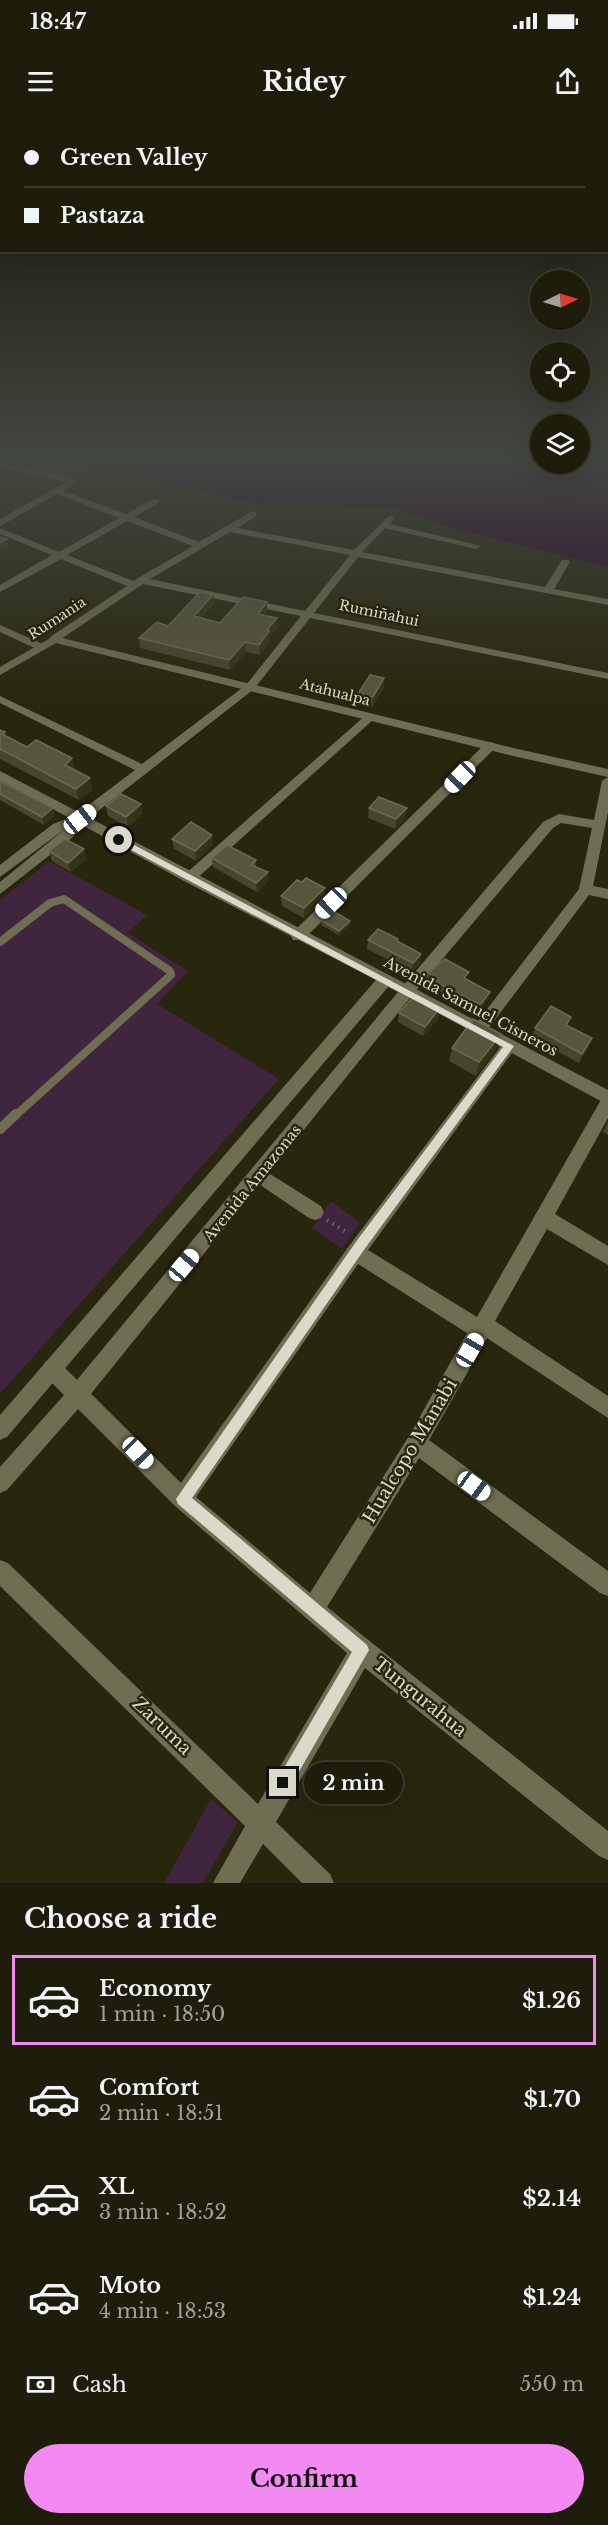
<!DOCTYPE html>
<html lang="en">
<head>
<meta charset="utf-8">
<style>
  :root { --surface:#1e1c0a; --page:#2b2918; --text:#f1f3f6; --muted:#a1a19c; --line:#3c3a2b; --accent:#f38af1 }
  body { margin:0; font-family:"Libre Baskerville",serif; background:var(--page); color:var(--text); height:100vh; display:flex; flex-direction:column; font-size:22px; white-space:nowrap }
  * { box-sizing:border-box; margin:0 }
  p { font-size:20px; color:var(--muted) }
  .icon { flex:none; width:33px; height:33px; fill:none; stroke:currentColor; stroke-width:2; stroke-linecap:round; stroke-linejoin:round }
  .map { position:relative; height:1763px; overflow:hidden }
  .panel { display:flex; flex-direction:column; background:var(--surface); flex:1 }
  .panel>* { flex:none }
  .banner { position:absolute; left:0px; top:0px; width:609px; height:132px; box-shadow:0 6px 24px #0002,0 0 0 2px var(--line); display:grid; align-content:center; height:132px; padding:0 24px; background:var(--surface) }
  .needle { width:39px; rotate:85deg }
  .buttons { position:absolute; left:530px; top:150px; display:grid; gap:12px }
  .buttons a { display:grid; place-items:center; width:60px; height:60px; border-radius:50%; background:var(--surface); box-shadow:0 6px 24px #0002,0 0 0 2px var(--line); font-size:30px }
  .end { position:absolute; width:27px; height:27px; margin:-14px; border:8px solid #dadaca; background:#111; box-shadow:0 0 0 3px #111 }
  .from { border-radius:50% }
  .bubble { position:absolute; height:42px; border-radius:21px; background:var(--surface); box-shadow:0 6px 24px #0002,0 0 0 2px var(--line); font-size:20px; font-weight:700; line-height:42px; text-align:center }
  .car { position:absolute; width:18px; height:36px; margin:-18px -9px; border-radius:8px; box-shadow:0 0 4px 2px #0007; background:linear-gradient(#fff 24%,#345 0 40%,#fff 0 76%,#345 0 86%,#fff 0) }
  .banner b { display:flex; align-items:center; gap:21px; height:57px; font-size:22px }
  .banner b+b { border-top:2px solid var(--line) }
  .banner i { width:15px; height:15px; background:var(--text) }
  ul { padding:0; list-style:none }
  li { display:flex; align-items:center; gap:18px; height:90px; margin:0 12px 9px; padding:0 12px; border:3px solid transparent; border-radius:0px }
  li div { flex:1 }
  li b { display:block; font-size:22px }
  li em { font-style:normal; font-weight:700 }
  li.current { border-color:var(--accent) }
  li>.icon { width:54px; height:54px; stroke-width:1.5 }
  h2 { padding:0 24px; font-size:27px; line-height:72px }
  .pay { display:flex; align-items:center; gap:15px; height:66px; padding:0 24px; font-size:22px }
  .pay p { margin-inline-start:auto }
  .action { display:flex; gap:12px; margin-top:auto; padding:12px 24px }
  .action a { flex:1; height:69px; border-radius:36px; background:var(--accent); color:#111; font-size:24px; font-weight:700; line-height:69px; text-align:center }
  .status { display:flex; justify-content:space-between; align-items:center; height:42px; padding:0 30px; background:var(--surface); direction:ltr }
  .status svg { height:16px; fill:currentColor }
  header { display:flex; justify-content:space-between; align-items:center; height:78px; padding:0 24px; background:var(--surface); font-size:27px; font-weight:700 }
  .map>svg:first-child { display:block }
  .green { fill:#40253f }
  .water { fill:#2c002d }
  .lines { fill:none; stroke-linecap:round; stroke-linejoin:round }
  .path { stroke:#6d6c56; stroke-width:4; stroke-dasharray:1.5 5; stroke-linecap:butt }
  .lane-far1 { stroke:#6f6e52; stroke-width:8 }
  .lane { stroke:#6f6e52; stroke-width:10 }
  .street { fill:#6f6e52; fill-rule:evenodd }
  .secondary { fill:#6f6e52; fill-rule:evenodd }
  .wall { fill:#47462c }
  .shaded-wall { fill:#343318 }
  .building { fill:#57563d; stroke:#6b6b53; stroke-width:1.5 }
  .route { fill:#dadaca }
  .labels { text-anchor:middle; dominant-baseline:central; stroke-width:5; stroke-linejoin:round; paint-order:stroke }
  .far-street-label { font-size:14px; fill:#dadaca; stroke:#28260d }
  .street-label { font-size:15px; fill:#dadaca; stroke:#28260d }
  .near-street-label { font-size:18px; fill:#dadaca; stroke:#28260d }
</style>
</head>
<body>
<div class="status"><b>18:47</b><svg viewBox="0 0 49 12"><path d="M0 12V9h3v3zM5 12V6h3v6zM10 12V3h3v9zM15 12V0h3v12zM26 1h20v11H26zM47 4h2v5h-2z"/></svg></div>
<header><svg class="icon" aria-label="menu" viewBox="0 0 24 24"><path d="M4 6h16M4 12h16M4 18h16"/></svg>Ridey<svg class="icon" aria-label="share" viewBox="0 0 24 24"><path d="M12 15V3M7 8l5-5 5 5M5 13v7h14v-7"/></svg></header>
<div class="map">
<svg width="608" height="1763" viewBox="0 0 608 1763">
  <rect width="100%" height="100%" fill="#28260d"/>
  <path class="green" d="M49 741 147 795 128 813 188 851 157 884 279 959 0 1274V780Z
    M331 1081 360 1103 342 1129 312 1108Z
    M211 1679 238 1702 203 1763H164Z"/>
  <path class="water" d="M57 338H540V344H579V338H608V447L451 408 391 387 253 383Z"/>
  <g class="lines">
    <path class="path" d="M327 1100 349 1114"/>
    <path class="lane-far1" d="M0 822 50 783 64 779 170 851 171 855 15 996"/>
    <path class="lane" d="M0 1009 16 994"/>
    <path class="street" d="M0 343 71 357 75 363 64 371 126 394 153 379H159V383L134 397 199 422 253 391 256 392V396L237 408 354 430 390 395 394 398 390 404 481 426 476 429 385 408 362 432 545 467 562 440H568L570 442 554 469 608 479V485L358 437 314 493 608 553V559L310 498 254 569 84 702 73 717 0 774V762L65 709 0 757V745L53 704 74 696 135 650 0 583V576L142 644 246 565 301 496 143 464 58 521H50V517L127 466 61 439 0 472V465L52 435 0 414V408L59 432 119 398 57 374 0 406V399L66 362 0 347ZM127 401 193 426 133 461 67 435ZM230 412 350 435 305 491 150 459Z
      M0 505 45 525 46 527 37 529 0 512Z
      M370 594 374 595V599L194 761H184L182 758 184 755 366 595Z
      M490 622 494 623V629L303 820H293L291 816 293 812 486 623Z
      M608 657V692L593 766 608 769V779L589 775 485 913H475L472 909 475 905 579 769 592 708 561 703 553 708 413 874H403L401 870 403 866 543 702 559 694 594 700 602 661Z
      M509 920 514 922 517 926 514 930 368 1130 477 1197 602 978 608 976V998L555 1094 608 1126V1145L547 1109 495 1201 608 1276V1298L487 1218 429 1320 608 1451V1476L600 1473 419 1338 327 1487 608 1711V1740L599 1736 365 1548 276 1702 330 1754 334 1763H302L263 1724 240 1763H213L245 1706 0 1466V1440L8 1443 258 1684 347 1533 175 1386 45 1256 42 1249 45 1242 52 1239 59 1242 181 1363 349 1126 504 922ZM358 1144 467 1213 409 1316 310 1473 196 1377Z
      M259 1047 321 1086 324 1092 321 1098 315 1100 309 1098 253 1060 250 1055 253 1050Z"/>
    <path class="secondary" d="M54 516 513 628 608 649V657L513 636 56 523 0 555V547Z
      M0 651 608 970V985L410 878 86 1280 7 1370 0 1373V1347L72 1266 398 872 388 867 7 1317 0 1320V1295L376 860 184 761 0 660Z"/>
  </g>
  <path class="wall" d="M213 475 214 484 201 498 220 503 267 482V491L264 495 277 498V508L269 517 270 521 260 535 246 532 230 550 140 528 139 518 168 506Z
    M384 568 372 587 357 584 358 574Z
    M0 610 5 612 6 616 27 627 72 638 75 650 93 670 79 680 0 639Z
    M0 661 55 696 44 705 0 680Z
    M106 686 143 694 128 707 108 696Z
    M369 688 406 698 395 709 368 698Z
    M172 719 213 725 196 741 174 729Z
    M49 731 87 739 71 752 52 741Z
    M212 738 256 740V747L268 761 257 772 213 747Z
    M302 762 325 768V778L304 798 282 786 281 776Z
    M321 800 350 801 349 806 339 815 321 805Z
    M398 819V822L420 843 412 852 367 829 368 820Z
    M428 853 467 860 488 879 478 892 428 865 429 861H427Z
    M439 889 438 899 423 916 398 902 399 893Z
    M568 907 588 928 579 943 532 918 535 908Z
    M452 928H497L476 956 449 941Z
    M608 1001V1015L603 1012Z"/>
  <path class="shaded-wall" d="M7 419 9 429 0 434V423Z
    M213 475 214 484 195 506 194 496Z
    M267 482V491L258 503V494Z
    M277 498V508L269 517 270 521 260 535 259 525 267 510Z
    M245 522 246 532 230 550 229 540Z
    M384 558V568L372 587 373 577Z
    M72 638 75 650 67 656 65 645Z
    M90 658 93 670 79 680 76 669Z
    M141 684 143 694 128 707 126 697Z
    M53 688 55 696 44 705 42 697Z
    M407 688 406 698 395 709 396 699Z
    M212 715 213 725 196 741 195 731Z
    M84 729 87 739 71 752 68 743Z
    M268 752V761L257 772 256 763Z
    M325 768V778L304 798V788Z
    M350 801 349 806 339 815V811Z
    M421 834 420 843 412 852 413 843Z
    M490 872 488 879 478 892 480 885Z
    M439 889 438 899 423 916 425 907Z
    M501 914 497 928 476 956 479 942Z
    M592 918 588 928 579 943 582 934Z"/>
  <path class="building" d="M0 417 7 419 0 423Z
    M200 472 213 475 194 496 220 503 243 477 267 482 258 494 277 498 267 510 269 511 259 525 245 522 229 540 139 518 157 502 168 506Z
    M370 555 384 558 373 577 358 574Z
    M0 610 5 612 2 614 27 627 36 620 72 638 65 645 90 658 76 669 0 629Z
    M0 661 53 688 42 697 0 674Z
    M121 674 141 684 126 697 106 686Z
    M379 677 407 688 396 699 369 688Z
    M191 702 212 715 195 731 172 719Z
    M65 719 84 729 68 743 49 731Z
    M227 725 256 740 251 745 268 752 256 763 212 738Z
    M306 758 325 768 304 788 281 776 297 760 302 762Z
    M331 790 350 801 339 811 321 800Z
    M378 809 398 819 397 821 421 834 413 843 368 820Z
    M445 839 469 852 464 858 490 872 480 885 429 858 432 855 428 853Z
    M414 876 439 889 425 907 399 893Z
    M551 886 571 897 566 905 592 918 582 934 535 908Z
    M473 899 501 914 479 942 452 928Z"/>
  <linearGradient id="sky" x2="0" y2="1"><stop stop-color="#161507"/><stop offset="0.58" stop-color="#424740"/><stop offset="1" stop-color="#424740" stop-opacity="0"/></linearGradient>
  <rect width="608" height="585" fill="url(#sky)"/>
  <path class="route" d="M119 717 514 926 366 1127 192 1378 367 1525 369 1530 289 1669 283 1671 278 1669 275 1663 278 1658 352 1532 178 1384 176 1379 358 1119 503 927 116 722 115 720Z"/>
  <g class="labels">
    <g class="far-street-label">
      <text transform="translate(379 493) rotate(12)">Rumiñahui</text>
      <text transform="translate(57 498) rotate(-33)">Rumania</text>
      <text transform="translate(335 572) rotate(14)">Atahualpa</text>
    </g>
    <g class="street-label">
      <text transform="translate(471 886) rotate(28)">Avenida Samuel Cisneros</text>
      <text transform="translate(252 1063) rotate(-51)">Avenida Amazonas</text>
    </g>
    <g class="near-street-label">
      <text transform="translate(410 1331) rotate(-59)">Hualcopo Manabi</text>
      <text transform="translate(420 1577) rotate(39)">Tungurahua</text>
      <text transform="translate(162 1606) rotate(44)">Zaruma</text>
    </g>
  </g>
</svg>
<div class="buttons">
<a><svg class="needle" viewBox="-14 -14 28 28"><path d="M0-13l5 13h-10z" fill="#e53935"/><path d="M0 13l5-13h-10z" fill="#a1a19c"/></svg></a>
<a><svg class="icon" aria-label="locate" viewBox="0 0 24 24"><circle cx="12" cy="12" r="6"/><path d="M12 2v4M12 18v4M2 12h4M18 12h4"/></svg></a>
<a><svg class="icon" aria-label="layers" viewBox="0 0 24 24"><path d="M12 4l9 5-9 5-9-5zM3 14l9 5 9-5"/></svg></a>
</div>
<i class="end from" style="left:119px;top:720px"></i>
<i class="end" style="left:283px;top:1663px"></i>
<div class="bubble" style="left:304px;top:1642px;width:99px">2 min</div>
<i class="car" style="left:460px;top:657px;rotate:224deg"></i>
<i class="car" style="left:80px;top:699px;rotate:52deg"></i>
<i class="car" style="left:331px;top:783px;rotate:226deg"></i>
<i class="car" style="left:184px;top:1145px;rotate:40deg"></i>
<i class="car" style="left:470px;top:1230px;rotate:30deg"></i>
<i class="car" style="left:138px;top:1333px;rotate:136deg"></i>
<i class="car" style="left:474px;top:1366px;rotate:126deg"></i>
<div class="banner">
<b><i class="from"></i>Green Valley</b>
<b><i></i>Pastaza</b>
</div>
</div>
<section class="panel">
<h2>Choose a ride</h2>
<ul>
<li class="current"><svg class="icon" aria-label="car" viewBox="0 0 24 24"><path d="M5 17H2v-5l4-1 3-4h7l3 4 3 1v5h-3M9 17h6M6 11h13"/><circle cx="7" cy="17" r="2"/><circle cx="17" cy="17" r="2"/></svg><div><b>Economy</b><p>1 min · 18:50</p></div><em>$1.26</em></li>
<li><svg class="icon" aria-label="car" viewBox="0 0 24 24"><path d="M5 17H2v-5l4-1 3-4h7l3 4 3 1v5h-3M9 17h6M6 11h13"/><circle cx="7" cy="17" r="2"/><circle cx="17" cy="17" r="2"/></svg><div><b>Comfort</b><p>2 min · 18:51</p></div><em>$1.70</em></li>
<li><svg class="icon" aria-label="car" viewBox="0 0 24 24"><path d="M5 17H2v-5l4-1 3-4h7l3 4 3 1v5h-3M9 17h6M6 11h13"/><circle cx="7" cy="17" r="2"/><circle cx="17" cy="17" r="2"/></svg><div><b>XL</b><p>3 min · 18:52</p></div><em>$2.14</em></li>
<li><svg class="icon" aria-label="car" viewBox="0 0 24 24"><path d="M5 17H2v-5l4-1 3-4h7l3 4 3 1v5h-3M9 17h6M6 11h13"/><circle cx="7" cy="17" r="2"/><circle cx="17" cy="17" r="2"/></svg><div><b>Moto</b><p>4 min · 18:53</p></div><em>$1.24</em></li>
</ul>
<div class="pay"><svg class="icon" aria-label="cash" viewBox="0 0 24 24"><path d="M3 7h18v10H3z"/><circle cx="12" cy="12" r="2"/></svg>Cash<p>550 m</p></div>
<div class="action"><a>Confirm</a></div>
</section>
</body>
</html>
